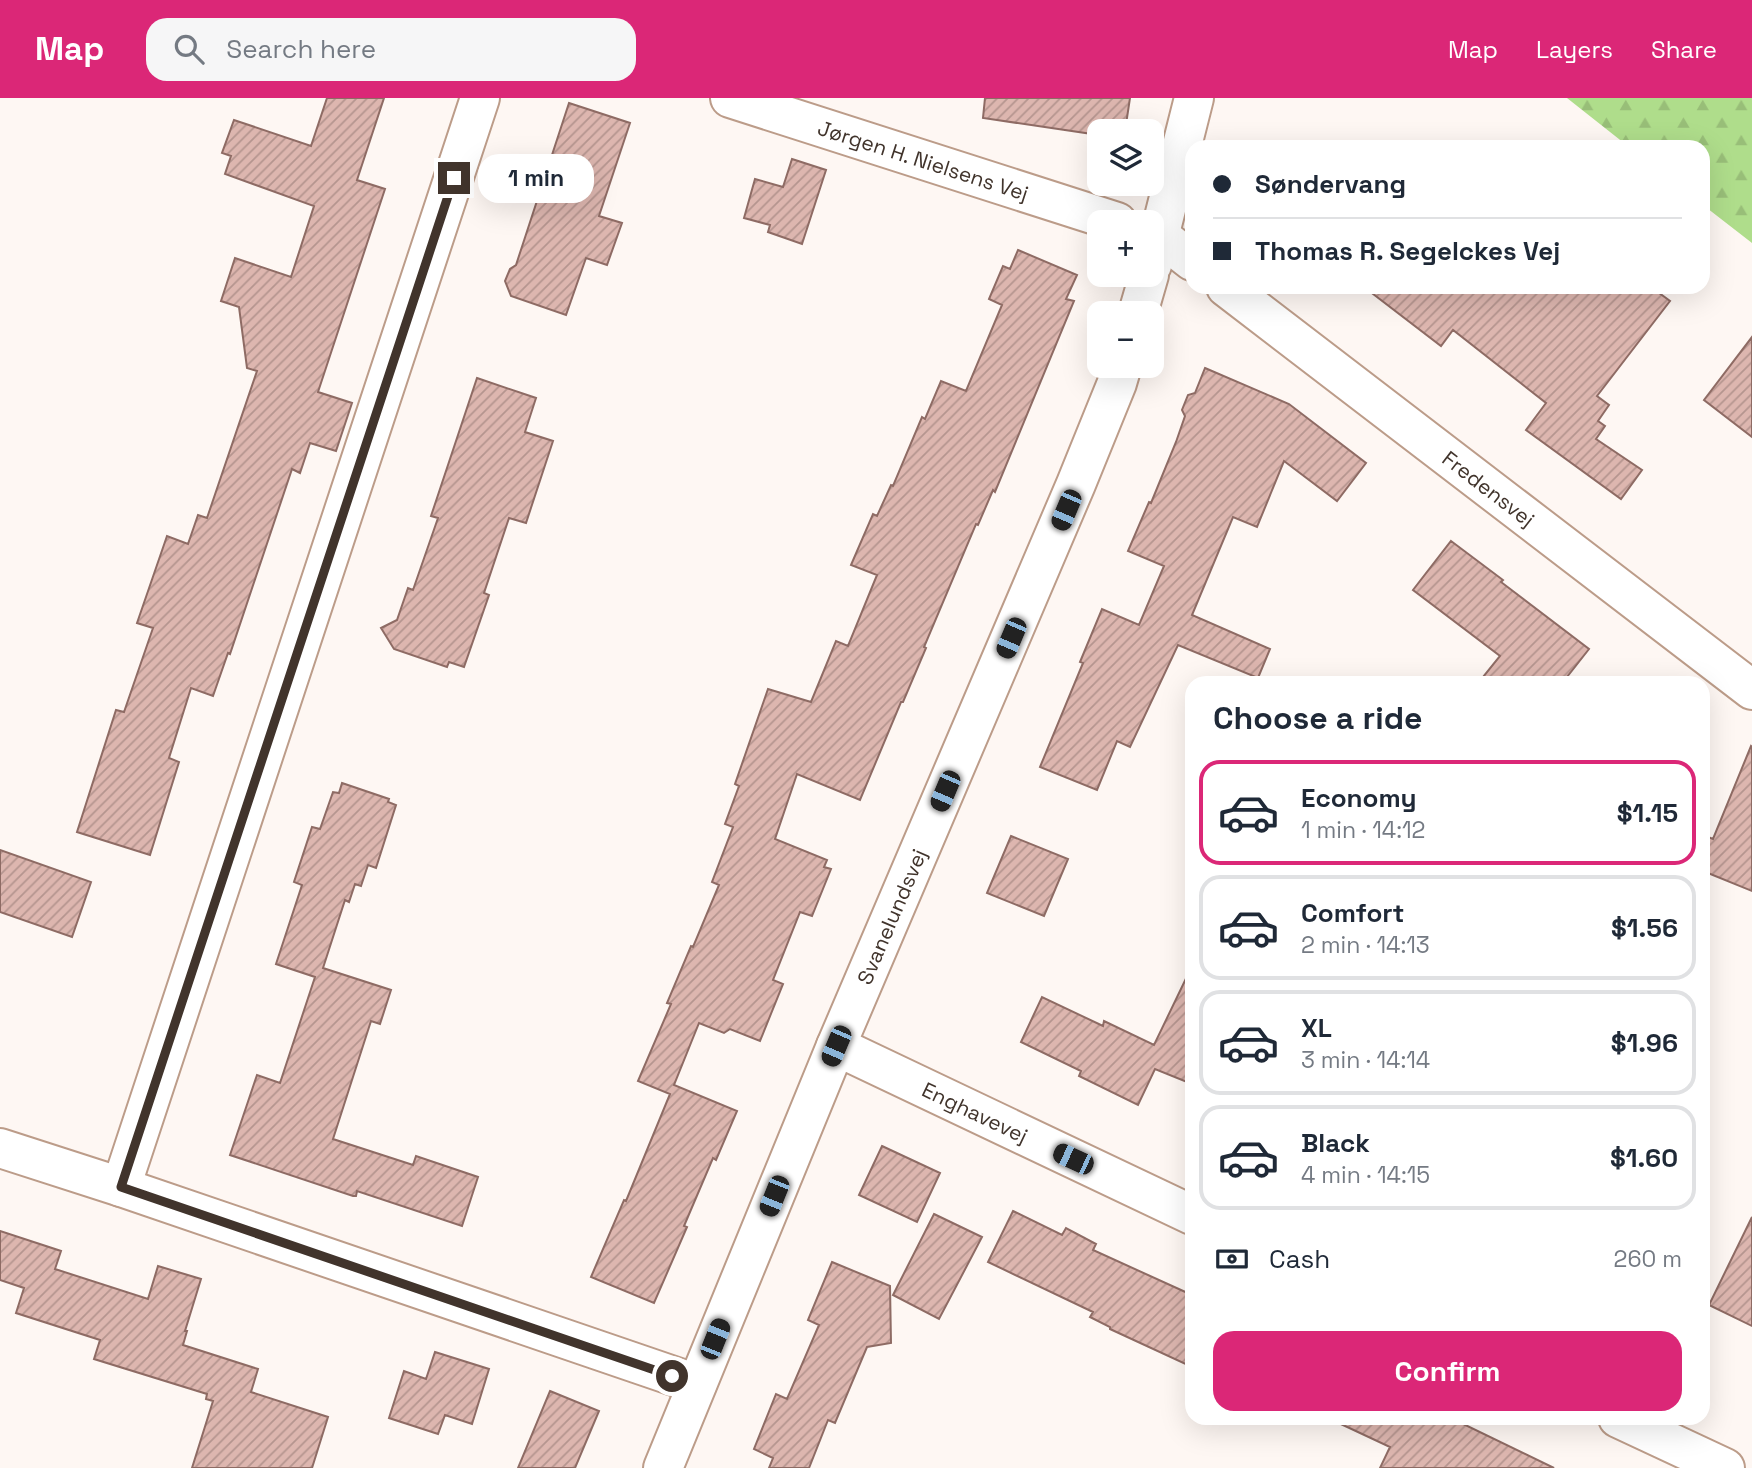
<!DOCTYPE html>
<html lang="en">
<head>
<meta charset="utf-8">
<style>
  :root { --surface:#fff; --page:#f6f6f7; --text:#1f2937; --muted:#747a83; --line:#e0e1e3; --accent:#db2777 }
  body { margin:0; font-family:"Space Grotesk",sans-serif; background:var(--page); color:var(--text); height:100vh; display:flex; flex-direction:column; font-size:26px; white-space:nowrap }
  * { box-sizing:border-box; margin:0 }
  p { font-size:23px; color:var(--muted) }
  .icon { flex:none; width:38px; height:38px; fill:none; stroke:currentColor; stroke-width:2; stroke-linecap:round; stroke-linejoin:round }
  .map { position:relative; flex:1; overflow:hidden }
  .panel { position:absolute; left:1185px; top:578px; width:525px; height:749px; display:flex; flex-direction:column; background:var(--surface); border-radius:21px; box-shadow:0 7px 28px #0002 }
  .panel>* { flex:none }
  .guide { position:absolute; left:1185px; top:42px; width:525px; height:154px; border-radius:21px; box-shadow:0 7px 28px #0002; display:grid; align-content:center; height:154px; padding:0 28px; background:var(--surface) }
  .tools { position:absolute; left:1087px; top:21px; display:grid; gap:14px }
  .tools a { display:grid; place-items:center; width:77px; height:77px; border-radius:14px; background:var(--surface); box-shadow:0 7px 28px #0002; font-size:35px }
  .end { position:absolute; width:32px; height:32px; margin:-16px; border:9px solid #41342c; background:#fff; box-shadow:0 0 0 4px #fff }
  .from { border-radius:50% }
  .bubble { position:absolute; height:49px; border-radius:21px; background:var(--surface); box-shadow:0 7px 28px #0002; font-size:23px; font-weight:700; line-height:49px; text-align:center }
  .car { position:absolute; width:21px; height:42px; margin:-21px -10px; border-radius:9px; box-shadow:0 0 5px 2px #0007; background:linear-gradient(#222 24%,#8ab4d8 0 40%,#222 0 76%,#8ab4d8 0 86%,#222 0) }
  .guide b { display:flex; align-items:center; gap:24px; height:66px; font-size:26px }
  .guide b+b { border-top:2px solid var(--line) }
  .guide i { width:18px; height:18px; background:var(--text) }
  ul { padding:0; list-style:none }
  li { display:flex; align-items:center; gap:21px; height:105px; margin:0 14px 10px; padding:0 14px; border:4px solid var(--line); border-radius:21px }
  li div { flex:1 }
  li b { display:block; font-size:26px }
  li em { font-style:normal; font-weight:700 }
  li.on { border-color:var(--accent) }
  li>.icon { width:63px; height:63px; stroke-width:1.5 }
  h2 { padding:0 28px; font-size:32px; line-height:84px }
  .pay { display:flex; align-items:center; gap:18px; height:77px; padding:0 28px; font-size:26px }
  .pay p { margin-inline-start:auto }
  .action { display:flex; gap:14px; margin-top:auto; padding:14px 28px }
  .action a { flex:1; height:80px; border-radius:21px; background:var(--accent); color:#fff; font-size:28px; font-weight:700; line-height:80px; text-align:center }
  header { display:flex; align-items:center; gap:42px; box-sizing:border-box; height:98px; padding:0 35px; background:var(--accent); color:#fff }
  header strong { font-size:33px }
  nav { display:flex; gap:38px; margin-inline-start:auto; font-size:24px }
  .search { width:490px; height:63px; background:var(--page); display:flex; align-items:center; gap:18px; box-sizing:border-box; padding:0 24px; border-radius:21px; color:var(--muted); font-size:26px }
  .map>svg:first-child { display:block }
  .forest { fill:url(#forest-firs) }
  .building { fill:url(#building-hatch); stroke:#8e6b64; stroke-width:2 }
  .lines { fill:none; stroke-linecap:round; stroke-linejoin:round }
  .minor-casing { stroke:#bc9c89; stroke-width:42 }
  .tertiary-casing { stroke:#bc9c89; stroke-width:42 }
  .minor { stroke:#fff; stroke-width:38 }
  .tertiary { stroke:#fff; stroke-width:38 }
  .route { stroke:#41342c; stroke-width:9 }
  .labels { text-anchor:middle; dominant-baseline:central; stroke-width:5; stroke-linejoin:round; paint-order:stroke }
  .street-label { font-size:21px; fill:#41342c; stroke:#fff }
</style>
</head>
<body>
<header>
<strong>Map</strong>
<div class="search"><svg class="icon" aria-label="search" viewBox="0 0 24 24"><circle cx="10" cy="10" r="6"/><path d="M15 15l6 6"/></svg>Search here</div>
<nav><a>Map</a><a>Layers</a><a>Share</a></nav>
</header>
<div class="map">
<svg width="1752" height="1370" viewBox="0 0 1752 1370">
  <defs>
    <pattern id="forest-firs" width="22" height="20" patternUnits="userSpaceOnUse" patternTransform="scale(1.75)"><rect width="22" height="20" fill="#afdd8b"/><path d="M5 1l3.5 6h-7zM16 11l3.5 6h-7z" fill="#98be78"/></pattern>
    <pattern id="building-hatch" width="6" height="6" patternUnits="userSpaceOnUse" patternTransform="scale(1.75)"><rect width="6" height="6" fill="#ddb6af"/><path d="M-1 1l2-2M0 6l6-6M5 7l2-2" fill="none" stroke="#b5958f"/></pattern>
  </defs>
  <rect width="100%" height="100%" fill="#fef7f3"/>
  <path class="forest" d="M1567 0H1752V145L1703 107V49H1629Z"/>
  <path class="building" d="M327 0H384L357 82 385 91 318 294 352 305 336 353 310 345 300 375 292 371 230 556 228 555 213 598 191 590 169 660 179 664 150 757 77 734 116 612 124 614 153 530 137 525 167 438 188 446 198 417 207 420 257 273 247 270 239 209 221 203 235 160 291 179 314 108 225 76 231 58 222 55 234 22 311 48Z
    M985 0H1130L1125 33H1099V37L983 20Z
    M569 5 630 25 599 118 622 125 607 167 586 160 566 217 511 198 505 183 510 171 516 167Z
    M792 61 826 72 802 146 768 134 770 127 744 120 755 81 783 89Z
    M1018 152 1077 177 1066 201 1074 203 995 394 993 392 978 427 976 426 924 549 926 550 903 604H901L860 702 797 676 775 741 827 762 824 769 831 771 812 818 800 814 773 882 783 886 760 943 730 931 724 935 699 925 674 987 737 1013 716 1062 713 1060 684 1128 687 1129 654 1205 591 1179 624 1102 626 1103 670 996 638 983 671 906 667 905 691 848 693 849 719 787 712 784 733 729 725 726 739 688 735 686 768 591 811 604 836 543 848 548 877 477 851 467 873 416 877 418 891 387 893 388 922 319 925 321 941 283 966 293 1002 207 989 201 1003 168 1010 171Z
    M1364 189H1651L1670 203 1597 298 1609 307 1598 323 1605 328 1596 341 1642 372 1621 401 1526 332 1546 305 1453 232 1441 248Z
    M1752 239V339L1704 302Z
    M1205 270 1289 306 1366 365 1337 403 1284 363 1257 429 1233 419 1192 517 1270 551 1258 580 1178 547 1130 649 1117 643 1097 692 1040 669 1083 565 1080 564 1102 511 1139 527 1164 468 1128 453 1149 404 1151 405 1176 344 1185 318 1182 312 1188 297 1195 295Z
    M477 280 536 300 525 334 553 343 526 425 509 420 484 495 489 497 464 569 449 564 447 569 394 551 381 530 397 522 408 490 413 492 438 420 431 418Z
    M1451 443 1503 482 1501 484 1589 551 1563 584H1479L1500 558 1413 492Z
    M1751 648 1752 649V793L1703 773V737L1713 741Z
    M342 685 389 701 388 704 396 707 376 770 368 767 361 788 355 786 349 804 345 802 323 870 391 892 380 926 371 923 333 1041 413 1067 416 1058 478 1079 462 1128 357 1093 356 1098H353L230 1057 257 977 280 985 315 879 276 866 302 787 294 784 312 729 320 731 333 694 339 695Z
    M1011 738 1068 761 1044 818 987 795Z
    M0 752 91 784 72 839 0 814Z
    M1192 868V986L1155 971 1138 1007 1079 978 1081 973 1021 944 1042 899 1103 928 1104 923 1154 947Z
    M882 1048 940 1075 917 1124 859 1097Z
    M1013 1113 1062 1137 1066 1130 1096 1146 1093 1152 1192 1197V1269L1110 1231V1229L1090 1219 1093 1214 988 1164Z
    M934 1116 982 1139 939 1221 893 1197Z
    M1752 1119V1228L1709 1207Z
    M0 1133 61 1153 55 1171 148 1201 158 1168 201 1181 185 1233H187L183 1247 258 1271 251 1294 328 1319 312 1370H192L213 1303 206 1301 207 1296 94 1261 100 1242 16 1215 24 1190 0 1182Z
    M832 1164 890 1188 891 1245 867 1249 835 1325 828 1322 809 1370H769L773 1360 754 1351 776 1296 787 1301 819 1227 808 1222Z
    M435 1254 489 1271 472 1326 445 1317 438 1336 389 1320 404 1273 426 1281Z
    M550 1293 599 1313 575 1370H518Z
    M1328 1320H1451L1554 1370H1380L1390 1349Z"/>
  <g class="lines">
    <defs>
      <g id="minor">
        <path id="s1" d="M730 0 1117 124"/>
        <path d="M1152 135 1160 138 1192 163"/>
        <path id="s2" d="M1226 189 1752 592"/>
        <path id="s3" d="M836 948 1192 1117"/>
        <path d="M0 1050 121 1089 697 1286"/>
        <path d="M121 1089 480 0"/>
        <path d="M1618 1320 1725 1370"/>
      </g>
      <g id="tertiary">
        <path d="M1152 167 1194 0"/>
        <path d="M1138 215 1149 177"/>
        <path id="s4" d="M663 1370 836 948 1076 386 1117 285 1122 268"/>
      </g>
    </defs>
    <use href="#minor" class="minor-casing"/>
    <use href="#tertiary" class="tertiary-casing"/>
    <use href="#minor" class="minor"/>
    <use href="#tertiary" class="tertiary"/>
  </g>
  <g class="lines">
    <path class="route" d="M454 80 121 1089 672 1278"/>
  </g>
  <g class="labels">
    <g class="street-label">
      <text stroke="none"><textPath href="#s1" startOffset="203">Jørgen H. Nielsens Vej</textPath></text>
      <text stroke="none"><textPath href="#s2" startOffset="331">Fredensvej</textPath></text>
      <text stroke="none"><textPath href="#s4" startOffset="597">Svanelundsvej</textPath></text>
      <text stroke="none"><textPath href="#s3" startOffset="154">Enghavevej</textPath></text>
    </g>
  </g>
</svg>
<div class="tools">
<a><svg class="icon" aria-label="layers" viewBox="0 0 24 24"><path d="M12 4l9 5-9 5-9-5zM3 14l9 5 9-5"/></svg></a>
<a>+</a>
<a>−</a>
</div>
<i class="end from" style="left:672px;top:1278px"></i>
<i class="end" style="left:454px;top:80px"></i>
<div class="bubble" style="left:478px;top:56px;width:116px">1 min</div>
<i class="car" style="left:1066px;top:412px;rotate:203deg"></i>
<i class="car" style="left:1011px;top:540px;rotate:203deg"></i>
<i class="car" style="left:945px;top:693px;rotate:203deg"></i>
<i class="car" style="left:836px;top:948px;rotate:203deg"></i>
<i class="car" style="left:1073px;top:1061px;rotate:295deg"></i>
<i class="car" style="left:774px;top:1098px;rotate:202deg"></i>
<i class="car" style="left:715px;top:1241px;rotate:22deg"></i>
<div class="guide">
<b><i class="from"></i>Søndervang</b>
<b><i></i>Thomas R. Segelckes Vej</b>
</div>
<section class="panel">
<h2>Choose a ride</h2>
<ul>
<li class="on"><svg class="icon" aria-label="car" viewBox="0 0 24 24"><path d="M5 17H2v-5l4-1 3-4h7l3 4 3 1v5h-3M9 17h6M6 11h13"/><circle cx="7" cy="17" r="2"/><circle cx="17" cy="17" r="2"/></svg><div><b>Economy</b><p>1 min · 14:12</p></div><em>$1.15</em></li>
<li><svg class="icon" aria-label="car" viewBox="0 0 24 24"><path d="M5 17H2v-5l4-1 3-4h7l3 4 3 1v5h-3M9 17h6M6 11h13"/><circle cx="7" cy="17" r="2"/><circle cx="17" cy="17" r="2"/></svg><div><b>Comfort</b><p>2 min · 14:13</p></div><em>$1.56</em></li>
<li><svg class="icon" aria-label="car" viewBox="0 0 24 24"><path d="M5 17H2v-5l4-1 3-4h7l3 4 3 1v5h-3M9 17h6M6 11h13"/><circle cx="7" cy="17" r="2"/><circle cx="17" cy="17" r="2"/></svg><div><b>XL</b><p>3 min · 14:14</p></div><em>$1.96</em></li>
<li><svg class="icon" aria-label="car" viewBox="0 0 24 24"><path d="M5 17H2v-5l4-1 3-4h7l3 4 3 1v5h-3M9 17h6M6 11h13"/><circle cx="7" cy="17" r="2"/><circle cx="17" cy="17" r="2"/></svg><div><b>Black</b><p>4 min · 14:15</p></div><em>$1.60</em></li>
</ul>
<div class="pay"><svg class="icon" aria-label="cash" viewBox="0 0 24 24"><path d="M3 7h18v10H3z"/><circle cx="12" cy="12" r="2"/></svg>Cash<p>260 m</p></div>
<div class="action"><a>Confirm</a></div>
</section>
</div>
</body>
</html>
